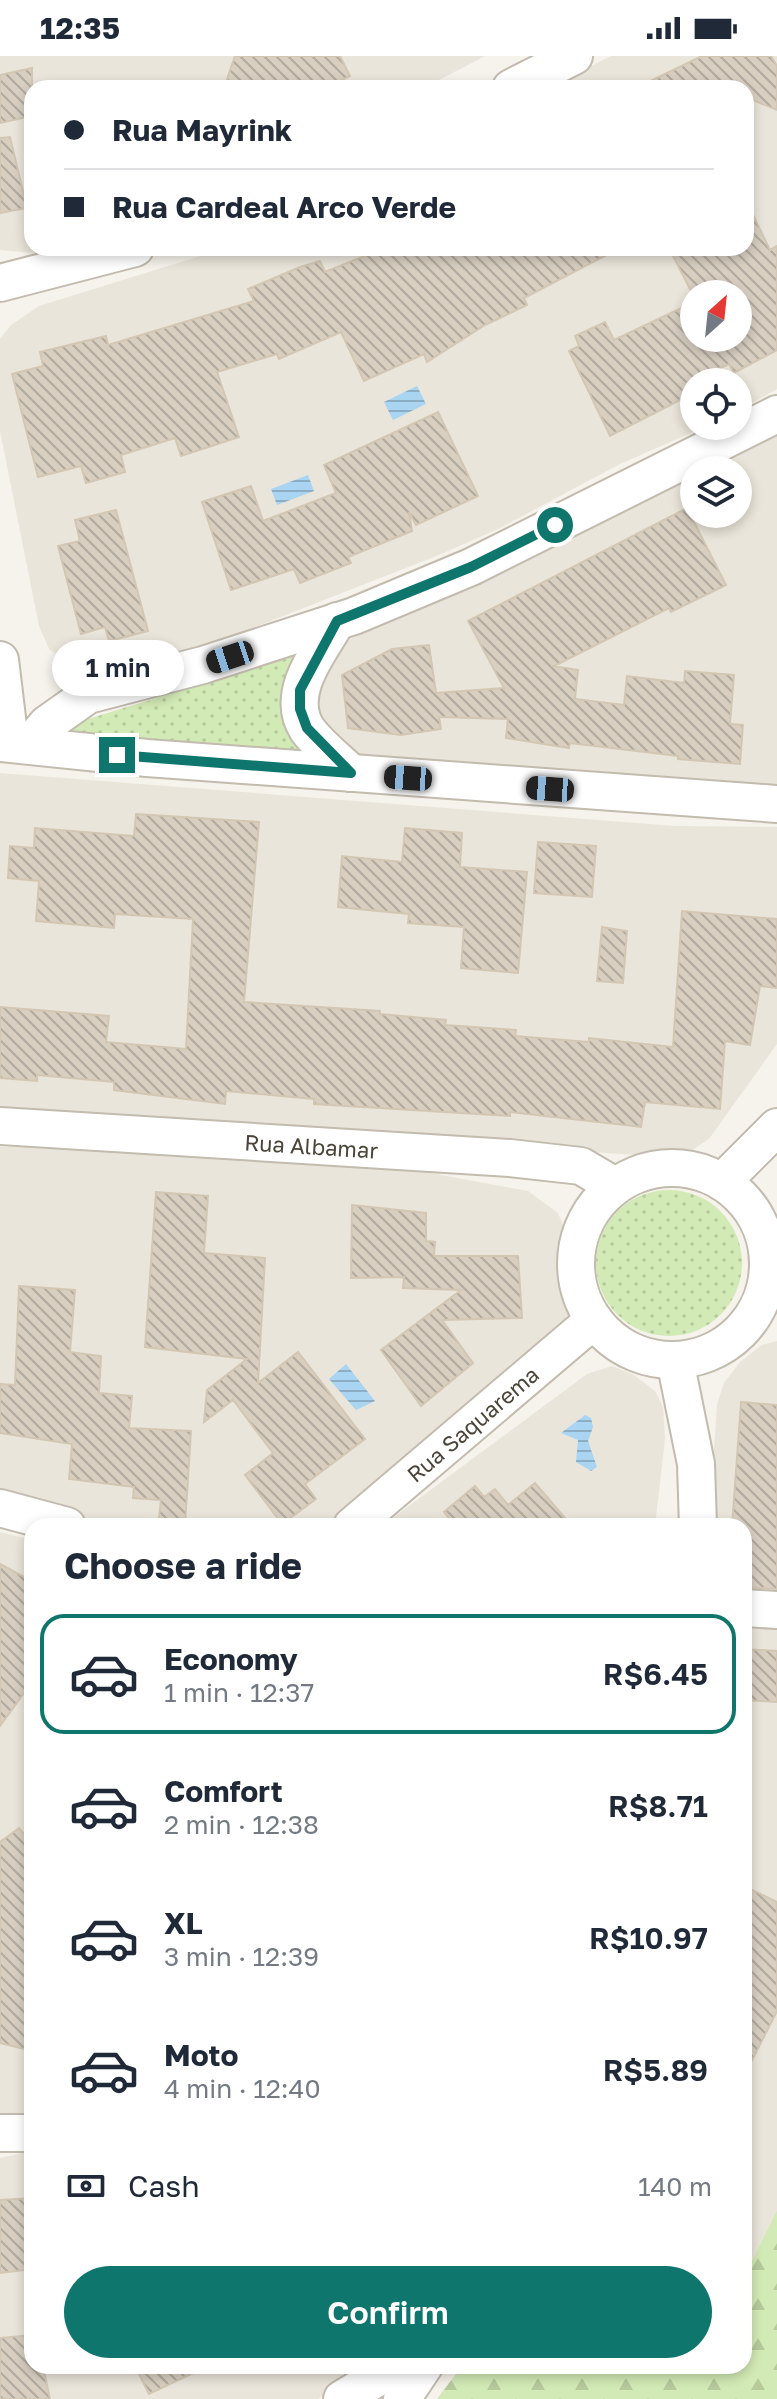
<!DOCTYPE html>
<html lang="en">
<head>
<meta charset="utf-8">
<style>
  :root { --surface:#fff; --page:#f6f6f7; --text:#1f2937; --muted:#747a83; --line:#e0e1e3; --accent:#0f766e }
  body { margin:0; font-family:"Golos Text",sans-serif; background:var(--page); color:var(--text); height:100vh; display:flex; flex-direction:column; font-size:30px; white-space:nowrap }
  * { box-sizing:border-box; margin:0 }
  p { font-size:26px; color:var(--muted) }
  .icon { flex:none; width:44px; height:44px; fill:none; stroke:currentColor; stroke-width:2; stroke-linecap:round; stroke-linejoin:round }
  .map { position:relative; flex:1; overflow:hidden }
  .side { position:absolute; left:24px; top:1462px; width:728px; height:856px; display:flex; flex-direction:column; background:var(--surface); border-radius:24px; box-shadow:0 4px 12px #0003 }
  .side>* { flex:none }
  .banner { position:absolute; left:24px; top:24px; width:730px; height:176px; border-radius:24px; box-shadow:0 4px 12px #0003; display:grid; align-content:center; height:176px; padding:0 40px; background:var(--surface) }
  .needle { width:52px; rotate:27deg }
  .controls { position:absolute; left:680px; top:224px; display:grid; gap:16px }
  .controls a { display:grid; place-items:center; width:72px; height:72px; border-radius:50%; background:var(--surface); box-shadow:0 4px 12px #0003; font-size:40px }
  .end { position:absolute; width:36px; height:36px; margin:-18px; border:10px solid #0f766e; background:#fff; box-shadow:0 0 0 4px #fff }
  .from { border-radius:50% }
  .bubble { position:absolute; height:56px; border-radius:28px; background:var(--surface); box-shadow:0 4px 12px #0003; font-size:26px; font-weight:600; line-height:56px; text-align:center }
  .car { position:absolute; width:24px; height:48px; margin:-24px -12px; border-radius:10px; box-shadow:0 0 6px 2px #0007; background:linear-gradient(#222 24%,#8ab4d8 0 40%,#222 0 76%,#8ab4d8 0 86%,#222 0) }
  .banner b { display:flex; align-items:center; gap:28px; height:76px; font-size:30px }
  .banner b+b { border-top:2px solid var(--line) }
  .banner i { width:20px; height:20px; background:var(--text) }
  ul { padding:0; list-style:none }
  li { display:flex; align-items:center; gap:24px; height:120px; margin:0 16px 12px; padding:0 24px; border:4px solid transparent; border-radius:24px }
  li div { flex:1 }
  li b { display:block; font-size:30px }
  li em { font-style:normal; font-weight:600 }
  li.on { border-color:var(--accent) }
  li>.icon { width:72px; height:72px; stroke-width:1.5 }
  h2 { padding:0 40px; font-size:36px; line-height:96px }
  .pay { display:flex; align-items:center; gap:20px; height:88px; padding:0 40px; font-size:30px }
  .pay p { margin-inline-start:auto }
  .button { display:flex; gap:16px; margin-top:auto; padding:16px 40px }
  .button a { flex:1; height:92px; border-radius:48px; background:var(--accent); color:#fff; font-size:32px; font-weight:600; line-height:92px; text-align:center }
  .status { display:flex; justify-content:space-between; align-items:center; height:56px; padding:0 40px; background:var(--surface); direction:ltr }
  .status svg { height:22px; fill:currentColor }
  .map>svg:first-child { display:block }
  .residential { fill:#eae5da; fill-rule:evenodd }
  .forest { fill:url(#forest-firs) }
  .park { fill:url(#park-dots) }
  .water { fill:url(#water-rules) }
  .building { fill:url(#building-back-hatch); stroke:#d3c7b4; stroke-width:2 }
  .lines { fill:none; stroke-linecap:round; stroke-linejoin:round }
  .street-casing { stroke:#c2bbae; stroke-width:40 }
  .street { stroke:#fff; stroke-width:36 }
  .route { stroke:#0f766e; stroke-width:10 }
  .labels { text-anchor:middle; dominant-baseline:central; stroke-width:6; stroke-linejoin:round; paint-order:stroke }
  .street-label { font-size:22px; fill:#4b4439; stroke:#fff }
</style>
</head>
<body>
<div class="status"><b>12:35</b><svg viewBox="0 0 49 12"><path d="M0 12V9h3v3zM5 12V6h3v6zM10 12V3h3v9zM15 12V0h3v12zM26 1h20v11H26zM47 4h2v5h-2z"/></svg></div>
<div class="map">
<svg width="777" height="2343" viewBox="0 0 777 2343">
  <defs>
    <pattern id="forest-firs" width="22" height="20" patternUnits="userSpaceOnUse" patternTransform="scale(2)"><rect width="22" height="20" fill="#d2eab5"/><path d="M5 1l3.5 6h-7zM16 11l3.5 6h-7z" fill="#b6ca9c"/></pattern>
    <pattern id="park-dots" width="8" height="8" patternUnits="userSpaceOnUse" patternTransform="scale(2)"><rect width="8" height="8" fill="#d2eab5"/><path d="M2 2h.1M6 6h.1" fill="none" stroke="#b6ca9c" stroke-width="1.8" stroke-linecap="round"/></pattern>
    <pattern id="water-rules" width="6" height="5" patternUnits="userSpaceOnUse" patternTransform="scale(2)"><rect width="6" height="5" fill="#a9d4f2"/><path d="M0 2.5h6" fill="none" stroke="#8caec5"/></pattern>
    <pattern id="building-back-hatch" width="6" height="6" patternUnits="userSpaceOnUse" patternTransform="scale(2)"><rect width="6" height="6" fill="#d8cfc1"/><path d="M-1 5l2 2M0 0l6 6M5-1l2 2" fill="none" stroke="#b1aa9e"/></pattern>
  </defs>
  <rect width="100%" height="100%" fill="#f6f3ec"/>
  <path class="residential" d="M0 0H485L424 32H32V192H57L44 198 0 194Z
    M611 0H777V333L738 355V326H694V370H707L620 408 498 473 439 499 235 579 101 620 82 616 49 593 39 570 0 375V283L11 269 39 250 226 192H746V32H548ZM694 238H738V282H694Z
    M777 370V735L453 714 355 698 314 669 315 613 337 589 431 548ZM694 414H738V458H694Z
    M0 717 675 770 777 771V988L709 1083 689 1096 665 1101 0 1055Z
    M0 1091 90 1092 420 1115 528 1135 558 1157 568 1181 569 1263 429 1385 324 1470H98L63 1455 0 1440Z
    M777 1285V1543L744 1541V1470H709L717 1348 724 1327 740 1306 762 1289Z
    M612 1310 634 1319 655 1335 663 1351 665 1383 655 1470H382L587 1318Z
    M0 1476 32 1484V2061L0 2062Z
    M744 1557 777 1559V2154L744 2221Z
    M32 2095V2310H358L318 2343H0V2102Z"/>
  <path class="forest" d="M777 2154V2343H437L462 2310H744V2221Z"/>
  <path class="park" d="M308 596 320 700 66 684 65 670Z
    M596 1207a73 73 0 1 1 146 0a73 73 0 1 1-146 0Z"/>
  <path class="water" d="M417 330 426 348 393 364 384 346Z
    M308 419 314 435 277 449 271 433Z
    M346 1308 375 1345 356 1354 329 1323Z
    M585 1359 591 1362 593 1371 588 1385 597 1411 591 1415 576 1406 578 1384 561 1377Z"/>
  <path class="building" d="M235 0H340L350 20 326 32H224Z
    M702 0H771L777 10V54L746 41V32H636Z
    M32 12V60L0 67V19Z
    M10 81 27 152 0 157V82Z
    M746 144 770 194 777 190V294L734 317 729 308 685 328 690 339 610 380 569 295 579 290 575 280 605 266 614 284 694 246V282H738V238L694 241 669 192H746Z
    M384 192H620L524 242 527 249 485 269 427 306 424 298 364 325 341 276 279 303 277 298 217 316 239 381 181 400 175 382 121 399 125 416 86 427 81 410 38 421 12 318 43 310 40 296 106 280 108 289 254 245 248 233 300 211 320 205 325 216Z
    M438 356 478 440 416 469 409 456 412 475 348 501 351 507 300 527 294 513 231 534 202 446 251 430 263 465 336 437 324 409Z
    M687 452 726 529 671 556 669 552 554 610 578 614 575 643 624 649 627 620 684 627 685 615 734 619 730 668 743 669 740 708 678 703V700L570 687 569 692 506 682 508 663 439 661 441 673 401 679 348 672 342 619 392 593 429 589 436 637 504 632 468 565Z
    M116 454 148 575 109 585 105 571 81 578 58 490 80 485 75 464Z
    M136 758 259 766 244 946 380 955V958L446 964 445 969 516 974 515 980 589 986V982L673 991 682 855 777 863V932L760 930 750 989 725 985 720 1053 645 1046 641 1071 510 1056V1060L314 1048V1043L226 1035 225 1048 114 1034V1026L37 1019V1025L0 1022V951L109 960 106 986 186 993 193 863 115 858 114 872 36 865 39 825 8 822 10 790 34 792 35 772 134 780Z
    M405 772 462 777 460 811 527 816 518 917 461 912 464 871 408 867 409 858 338 851 342 800 402 806Z
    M538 786 596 790 592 841 534 837Z
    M602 871 627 875 623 927 597 925Z
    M156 1136 208 1140 204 1197 265 1202 258 1327 298 1296 365 1383 305 1428 316 1443 282 1468 245 1419 273 1397 233 1344 204 1366 207 1334 247 1303 145 1291Z
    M352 1149 426 1157V1185L435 1186 434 1200H518L522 1262 442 1264 473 1307 421 1350 381 1294 461 1234 403 1232 404 1221 351 1222Z
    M19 1230 75 1234 70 1296 101 1300 99 1337 132 1340 129 1372 191 1375 185 1470H158L161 1444 133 1442 134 1431 69 1423 72 1388 0 1377V1328L15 1329Z
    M741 1346 777 1349V1533L744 1531V1470H732Z
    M535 1427 572 1470H455L444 1456 475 1430 484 1441 495 1433 508 1449Z
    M0 1508 32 1525V1626L0 1670Z
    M744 1593 777 1595V1646L744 1644Z
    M19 1772 32 1788V1995L0 1987V1786Z
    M744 1830 777 1846V1955L744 2020Z
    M32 2142V2213L0 2217V2144Z
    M32 2279V2310H43L50 2343H0V2282Z
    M135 2310H208L149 2338Z"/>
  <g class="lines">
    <defs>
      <g id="street">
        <path d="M511 32 574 0"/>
        <path d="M0 227 135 192"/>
        <path d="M337 565C320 595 284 637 307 673 318 689 337 703 351 717"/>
        <path d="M0 604 10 687"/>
        <path d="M0 687 147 702 777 748"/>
        <path d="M29 689 47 668 88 639 203 609 354 560 471 511 777 358"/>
        <path id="s1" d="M0 1070 510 1102 581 1110 615 1130"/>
        <circle cx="672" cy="1208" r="96"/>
        <path d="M722 1126 777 1071"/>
        <path d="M675 1304 696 1408 698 1470"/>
        <path d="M0 1452 67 1470"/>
        <path id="s2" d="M352 1470 594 1264"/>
        <path d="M744 1552 777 1554"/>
        <path d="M0 2077H32"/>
        <path d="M342 2343 397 2310"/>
        <path d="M402 2343 424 2310"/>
      </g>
    </defs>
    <use href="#street" class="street-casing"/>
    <use href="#street" class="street"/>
  </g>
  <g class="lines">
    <path class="route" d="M117 699 351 717 307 672 300 653V634L337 565 471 511 555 469"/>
  </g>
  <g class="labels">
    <g class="street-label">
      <text stroke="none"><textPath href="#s1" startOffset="312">Rua Albamar</textPath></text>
      <text stroke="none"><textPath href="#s2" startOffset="158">Rua Saquarema</textPath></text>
    </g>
  </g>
</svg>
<div class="controls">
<a><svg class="needle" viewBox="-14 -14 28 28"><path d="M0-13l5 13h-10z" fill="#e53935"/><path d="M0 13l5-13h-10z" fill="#747a83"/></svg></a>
<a><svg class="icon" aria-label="locate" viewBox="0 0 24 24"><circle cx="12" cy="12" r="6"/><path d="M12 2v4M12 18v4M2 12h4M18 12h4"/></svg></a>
<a><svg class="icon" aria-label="layers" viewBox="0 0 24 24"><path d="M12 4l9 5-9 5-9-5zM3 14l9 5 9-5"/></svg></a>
</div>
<i class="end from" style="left:555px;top:469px"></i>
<i class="end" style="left:117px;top:699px"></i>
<div class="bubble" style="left:52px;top:584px;width:132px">1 min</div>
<i class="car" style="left:230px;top:601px;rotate:252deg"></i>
<i class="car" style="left:408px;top:722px;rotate:274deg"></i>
<i class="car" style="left:550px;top:733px;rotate:274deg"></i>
<div class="banner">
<b><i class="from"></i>Rua Mayrink</b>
<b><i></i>Rua Cardeal Arco Verde</b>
</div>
<section class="side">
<h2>Choose a ride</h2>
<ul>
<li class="on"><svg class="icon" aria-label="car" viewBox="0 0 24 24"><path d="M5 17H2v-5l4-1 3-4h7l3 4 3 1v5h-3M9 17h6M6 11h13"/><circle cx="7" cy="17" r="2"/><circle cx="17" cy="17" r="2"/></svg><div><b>Economy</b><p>1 min · 12:37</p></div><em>R$6.45</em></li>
<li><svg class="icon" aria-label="car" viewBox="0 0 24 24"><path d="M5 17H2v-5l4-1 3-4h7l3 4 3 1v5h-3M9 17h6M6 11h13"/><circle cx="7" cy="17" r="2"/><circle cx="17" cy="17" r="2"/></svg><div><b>Comfort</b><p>2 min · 12:38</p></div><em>R$8.71</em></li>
<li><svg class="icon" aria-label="car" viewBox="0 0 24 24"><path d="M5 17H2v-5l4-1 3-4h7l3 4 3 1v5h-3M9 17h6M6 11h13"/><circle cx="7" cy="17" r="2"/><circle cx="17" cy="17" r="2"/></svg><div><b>XL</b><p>3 min · 12:39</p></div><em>R$10.97</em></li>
<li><svg class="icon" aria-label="car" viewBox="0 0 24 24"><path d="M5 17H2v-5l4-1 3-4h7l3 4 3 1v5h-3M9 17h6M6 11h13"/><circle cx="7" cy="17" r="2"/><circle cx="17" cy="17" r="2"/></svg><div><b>Moto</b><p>4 min · 12:40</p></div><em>R$5.89</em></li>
</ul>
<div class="pay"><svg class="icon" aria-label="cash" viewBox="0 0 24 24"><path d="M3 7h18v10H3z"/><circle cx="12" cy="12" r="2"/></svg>Cash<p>140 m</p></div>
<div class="button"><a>Confirm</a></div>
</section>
</div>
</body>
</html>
